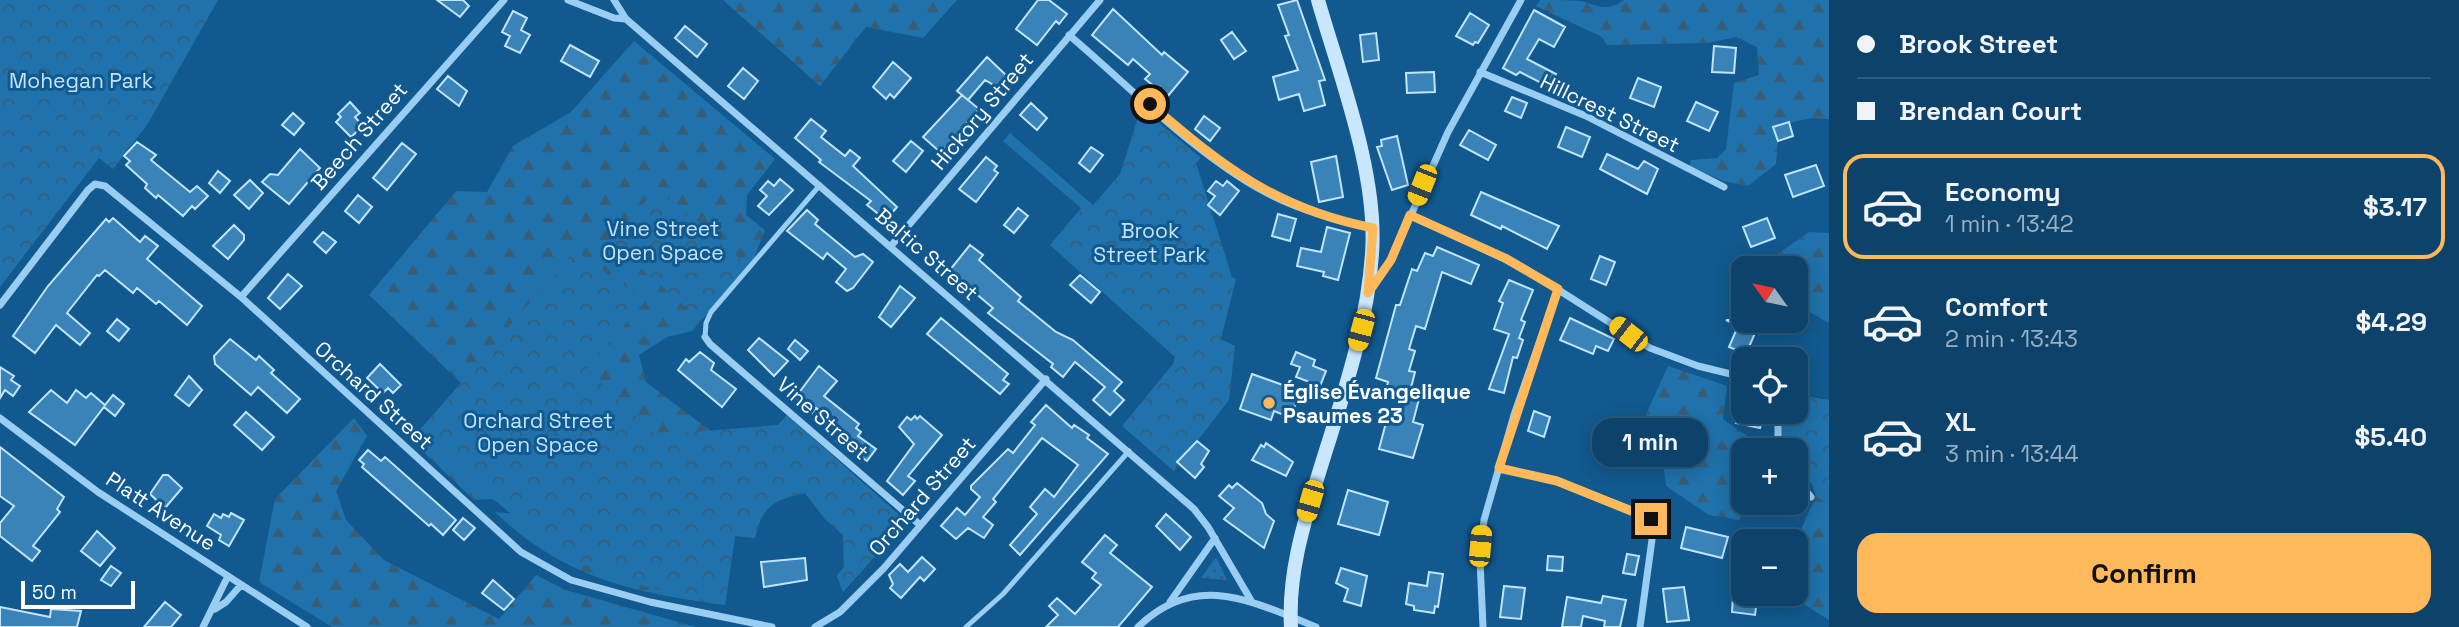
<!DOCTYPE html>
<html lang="en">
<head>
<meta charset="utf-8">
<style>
  :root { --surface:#0d436a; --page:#1b4e72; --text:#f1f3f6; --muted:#9ab0c1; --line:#2d5c7e; --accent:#ffb95b }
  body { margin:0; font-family:"Space Grotesk",sans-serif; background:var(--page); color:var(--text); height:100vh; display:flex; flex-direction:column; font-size:26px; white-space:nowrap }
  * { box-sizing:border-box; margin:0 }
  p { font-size:23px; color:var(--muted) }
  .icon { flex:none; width:38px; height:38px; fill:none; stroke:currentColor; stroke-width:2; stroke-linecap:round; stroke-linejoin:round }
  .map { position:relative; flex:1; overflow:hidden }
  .panel { display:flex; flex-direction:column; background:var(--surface); width:630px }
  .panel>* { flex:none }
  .hud { display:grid; align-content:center; height:154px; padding:0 28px; background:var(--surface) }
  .needle { width:46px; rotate:303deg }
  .tools { position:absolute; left:1731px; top:256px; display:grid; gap:14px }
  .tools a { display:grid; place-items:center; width:77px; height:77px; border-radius:14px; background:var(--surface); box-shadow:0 4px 18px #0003,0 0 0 2px var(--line); font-size:35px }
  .scale { position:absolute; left:21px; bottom:18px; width:114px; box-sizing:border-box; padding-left:7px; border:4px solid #fff; border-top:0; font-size:19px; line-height:24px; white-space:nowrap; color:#fff; -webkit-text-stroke:5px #11598e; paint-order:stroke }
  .end { position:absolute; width:32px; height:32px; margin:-16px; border:9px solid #ffb95b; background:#111; box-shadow:0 0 0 4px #111 }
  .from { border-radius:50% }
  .bubble { position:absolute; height:49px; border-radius:21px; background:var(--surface); box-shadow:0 4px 18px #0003,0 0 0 2px var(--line); font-size:23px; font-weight:600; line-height:49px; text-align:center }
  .car { position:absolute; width:21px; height:42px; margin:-21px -10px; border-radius:9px; box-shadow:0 0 5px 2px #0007; background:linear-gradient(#f5c518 24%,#345 0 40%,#f5c518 0 76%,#345 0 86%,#f5c518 0) }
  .hud b { display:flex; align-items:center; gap:24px; height:66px; font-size:26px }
  .hud b+b { border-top:2px solid var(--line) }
  .hud i { width:18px; height:18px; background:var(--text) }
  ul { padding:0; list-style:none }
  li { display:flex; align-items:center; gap:21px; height:105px; margin:0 14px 10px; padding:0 14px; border:4px solid transparent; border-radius:21px }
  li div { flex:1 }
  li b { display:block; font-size:26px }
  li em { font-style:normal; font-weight:600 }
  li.selected { border-color:var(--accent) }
  li>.icon { width:63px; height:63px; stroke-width:1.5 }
  .cta { display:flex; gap:14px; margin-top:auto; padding:14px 28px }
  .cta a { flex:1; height:80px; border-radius:21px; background:var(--accent); color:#111; font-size:28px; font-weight:600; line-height:80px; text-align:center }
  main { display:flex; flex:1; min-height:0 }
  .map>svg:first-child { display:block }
  .grass { fill:url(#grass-dots) }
  .forest { fill:url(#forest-firs) }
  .park { fill:url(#park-crowns) }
  .building { fill:#3983b8; stroke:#c1e4fd; stroke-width:2 }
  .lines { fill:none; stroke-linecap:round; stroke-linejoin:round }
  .lane { stroke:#99cef2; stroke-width:5 }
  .street { stroke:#99cef2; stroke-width:7 }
  .secondary { stroke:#c8e6fc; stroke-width:14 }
  .route { stroke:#ffb95b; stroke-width:9 }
  .poi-dot { fill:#ffb95b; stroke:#11598e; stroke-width:2.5 }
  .labels { text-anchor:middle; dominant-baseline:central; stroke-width:6; stroke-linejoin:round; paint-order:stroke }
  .park-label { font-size:21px; fill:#c1e4fd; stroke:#11598e }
  .street-label { font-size:21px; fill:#fff; stroke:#11598e }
  .poi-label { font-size:21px; font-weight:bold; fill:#fff; stroke:#11598e; text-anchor:start }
</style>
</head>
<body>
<main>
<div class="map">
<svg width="1829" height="627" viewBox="0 0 1829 627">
  <defs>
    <pattern id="grass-dots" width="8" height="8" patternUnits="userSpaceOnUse" patternTransform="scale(1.75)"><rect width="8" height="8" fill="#1f72ac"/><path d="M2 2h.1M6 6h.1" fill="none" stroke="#385d77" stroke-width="1.8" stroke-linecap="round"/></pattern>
    <pattern id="forest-firs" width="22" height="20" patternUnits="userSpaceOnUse" patternTransform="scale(1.75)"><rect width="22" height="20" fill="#1f72ac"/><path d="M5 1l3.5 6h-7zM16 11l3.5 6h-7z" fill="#385d77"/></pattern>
    <pattern id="park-crowns" width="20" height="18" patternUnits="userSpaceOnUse" patternTransform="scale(1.75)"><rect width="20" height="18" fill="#1f72ac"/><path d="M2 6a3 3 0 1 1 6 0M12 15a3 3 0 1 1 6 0" fill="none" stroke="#385d77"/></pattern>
  </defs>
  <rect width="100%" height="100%" fill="#11598e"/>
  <path class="grass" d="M1216 557 1227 580 1201 578Z"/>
  <path class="forest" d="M723 0H957L923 38 866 27 820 86Z
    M1540 0C1553 0 1569 0 1581 1 1599 6 1607 12 1624 0H1829V119L1812 118 1774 126 1778 141 1776 164 1748 186 1723 181 1690 166 1691 160 1717 158 1726 149 1734 83 1759 75 1757 47 1736 37 1708 43 1607 45 1602 37 1536 6Z
    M634 41 775 159 747 195 746 215 765 230 751 266 692 331 667 337 639 355 646 382 712 432 778 425 787 415 898 514 900 528 843 592 837 576 844 567 843 535 825 519 805 493C774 500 762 506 755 538L735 536 725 605C634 593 563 578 495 512L520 514 492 499 474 500 411 440 461 383 369 295 456 191 487 192 513 146 571 112Z
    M1809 232 1829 233V323L1796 304V268H1769L1766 262Z
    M1668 366 1727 386 1723 419 1757 443 1759 450H1743V502H1748L1739 520 1709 515 1666 486 1662 454 1646 414Z
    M1796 395 1829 400V620L1805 605 1796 586V541L1816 496 1812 484 1796 469Z
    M354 418 367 436 336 491 346 520 384 560 499 619 536 575 566 590 696 627H332L259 582 275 499Z"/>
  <path class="park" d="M0 0H218L147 125 113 169 99 158 0 287Z
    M1141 108 1201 158 1196 163 1232 277 1236 279 1221 339 1235 346 1229 400 1174 471 1122 426 1173 364 1175 357 1050 245 1081 208 1003 141 1010 133 1093 205 1120 174Z
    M658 187 748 266 701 320 610 242Z
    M575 250 645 301 587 369 656 435 778 425 787 415 898 514 900 528 843 592 837 576 844 567 843 535 825 519 805 493C774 499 762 506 755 538L735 536 725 605 644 586 559 556 418 433Z
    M1796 395 1829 400V504L1816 496 1811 481 1796 469V450H1782L1780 434 1782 411H1796Z"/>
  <path class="building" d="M437 0H463L469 6 460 17Z
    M1038 0H1049L1067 14 1059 24 1056 21 1037 45 1016 29Z
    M1297 0 1325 80 1319 81 1325 105 1304 111 1299 94 1279 100 1273 77 1298 70 1285 36 1289 35 1278 5Z
    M1113 9 1162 55 1164 52 1188 72 1167 97 1145 79 1150 74 1133 59 1128 65 1092 35Z
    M1534 10 1565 27 1554 47 1539 39 1527 59 1556 74 1549 87 1520 72 1516 75 1503 68Z
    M513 11 527 18 521 30 530 35 520 53 505 46 510 36 502 32Z
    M1470 13 1489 25 1478 43 1475 42 1473 45 1456 36Z
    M685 26 707 44 697 57 675 38Z
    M1232 32 1246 51 1234 59 1221 40Z
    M1376 33 1379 60 1363 62 1360 35Z
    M570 45 599 61 590 77 561 61Z
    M1714 46 1736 48 1734 73 1712 72Z
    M987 57 1007 76 997 87 985 80 968 100 957 91Z
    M893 62 911 78 894 98 890 94 886 99 873 87Z
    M743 68 758 81 744 99 728 86Z
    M1434 72 1435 92 1407 93 1406 73Z
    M448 76 467 91 459 106 437 89Z
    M1638 78 1661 87 1654 107 1630 98Z
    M962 95 979 109 955 137 958 140 951 148 948 146 940 152 923 137Z
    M1512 97 1527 103 1521 118 1505 111Z
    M350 102 360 113 355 117 363 126 351 137 336 122 341 117 338 114Z
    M1696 102 1718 112 1709 131 1687 121Z
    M1031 103 1047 118 1037 130 1020 115Z
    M293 113 304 123 294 135 282 125Z
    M1204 116 1220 128 1210 141 1195 129Z
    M811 119 826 131 821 137 845 156 850 150 860 158 853 166 897 207 886 220 867 205 871 201 819 162 821 160 795 138Z
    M1789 122 1793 136 1778 141 1773 127Z
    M1566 127 1590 137 1582 157 1558 147Z
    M1469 130 1496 145 1488 160 1460 145Z
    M1397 136 1408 185 1392 190 1377 147 1382 146 1381 140Z
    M911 141 923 151 906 172 893 161Z
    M137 142 156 155 151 160 190 192 197 186 208 196 195 209 192 206 183 216 158 195 156 198 145 188 147 184 126 165 130 161 124 156Z
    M402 143 416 154 387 190 373 178Z
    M1091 147 1103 155 1090 172 1079 163Z
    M300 149 320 168 289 204 262 182 270 174 278 175Z
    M1607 154 1638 169 1644 161 1658 169 1647 194 1600 169Z
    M1336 156 1343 197 1319 202 1311 162Z
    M986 157 997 166 994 170 998 173 976 202 959 189Z
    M1816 165 1824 186 1793 197 1785 175Z
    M218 171 230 181 220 193 209 183Z
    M780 179 793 190 769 215 758 206 767 196 760 190 768 181 774 186Z
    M250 180 263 193 249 209 234 195Z
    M1216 181 1223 186 1227 181 1239 191 1220 215 1208 205 1215 196 1208 191Z
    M1481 192 1559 226 1547 249 1502 226 1501 229 1471 215Z
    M358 195 372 207 359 223 345 211Z
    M1018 208 1028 216 1014 233 1004 225Z
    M807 210 818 220 815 224 855 257 863 254 873 262 853 288 847 291 836 282 846 269 827 253 823 259 787 231Z
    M1278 214 1296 219 1290 241 1272 236Z
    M113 218 140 242 145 236 158 246 147 259 202 306 187 325 159 301 156 304 137 288 133 293 105 270 99 276 97 275 67 313 90 333 80 345 56 325 35 353 13 336 48 286 106 219 109 222Z
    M1767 218 1775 238 1751 247 1743 227Z
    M234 225 244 235V240L228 259 213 246Z
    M1327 227 1350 233 1338 280 1323 276 1324 272 1297 266 1301 248 1321 252Z
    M323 232 336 242 326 253 314 242Z
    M970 245 983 255 979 260 1021 297 1018 301 1056 332 1073 340 1122 382 1114 391 1124 400 1110 415 1093 400 1105 387 1075 362 1063 377 1051 367 1053 364 988 313 993 308 949 271Z
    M1437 247 1479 265 1471 284 1442 272 1425 329 1416 326 1409 349 1415 351 1409 371 1415 372 1410 392 1420 395 1413 422 1423 425 1413 458 1379 449 1388 415 1396 417 1403 391H1405L1387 386 1388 382 1376 378 1396 305H1400L1412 269 1417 271 1425 253 1433 256Z
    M1600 256 1615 262 1606 285 1591 279Z
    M288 274 302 286 280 309 268 298Z
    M1080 275 1100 292 1091 303 1070 285Z
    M1509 280 1533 290 1521 320 1525 322 1519 338 1523 340 1517 358 1513 357 1504 393 1489 389 1509 334 1494 329 1503 303 1499 301Z
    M900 286 915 298 891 327 879 317Z
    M941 318 1008 374 1003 380 1009 384 1000 394 927 334Z
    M1570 318 1614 339 1608 351 1596 346 1593 354 1560 340Z
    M117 319 129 329 119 341 107 331Z
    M1726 320H1761L1764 323 1759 334 1755 333 1746 354 1729 347 1738 326 1742 327Z
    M759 338 788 361 774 376 748 350Z
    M230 339 256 360 259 356 274 370 271 373 300 399 287 413 258 387 251 395 215 364 214 356Z
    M795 340 808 351 800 360 788 349Z
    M700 352 714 363 711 370 736 389 722 407 678 370 686 359 689 362Z
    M1296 352 1315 360 1313 366 1326 371 1320 386 1296 377 1300 367 1291 364Z
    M380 364 401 385 393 393 388 388 383 393 367 378Z
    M819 366 837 381 824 396 859 424 856 428 861 432 858 436 876 449 867 461 836 441 843 431 816 408 812 413 795 398Z
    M0 367 14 376 11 380 20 386 13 396 5 390 0 398Z
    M1252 374 1300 391 1293 412 1286 410 1284 415 1274 411 1271 420 1240 409Z
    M189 376 202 390 189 406 175 395Z
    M51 390 67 403 76 390 86 398 91 393 105 405 113 395 124 404 115 416 104 407 75 445 29 412Z
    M1046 405 1072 428 1074 425 1089 435 1087 438 1108 454 1020 555 1010 545 1037 514 1030 507 1045 489 1054 497 1078 465 1042 438 993 499 996 502 983 517 993 525 984 538 968 528 956 539 941 526 957 508 965 515 980 497 971 489V486L1008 449 1013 453 1035 425 1031 422Z
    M1534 411 1550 417 1544 437 1528 431Z
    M1738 411H1764L1760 428 1736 423Z
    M246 412 274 437 262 450 234 425Z
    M915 416 917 419 920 416 942 435 908 476 915 481 903 495 887 481 914 444 899 427 907 417 911 420Z
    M1622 429 1634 434 1629 447 1617 442Z
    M1197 441 1209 451 1201 464 1204 467 1195 478 1177 462Z
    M1266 443 1293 462 1286 476 1252 460 1261 445 1264 447Z
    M0 447 64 497 57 509 60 512 33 546 40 551 32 561 0 536V523L14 506 0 496Z
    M368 450 381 461 385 457 456 520 443 535 431 524 429 526 362 467 364 464 359 460Z
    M163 475H168L182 488 165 508 150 494Z
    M1237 483 1262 503 1266 514 1274 521 1264 548 1224 519 1234 508 1219 496 1229 485 1232 488Z
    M1348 490 1388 502 1379 535 1338 524Z
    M231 513 244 520 229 546 219 540 221 535 207 526 214 514 221 518 223 514 229 517Z
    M1166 514 1191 537 1180 550 1156 526Z
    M463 518 475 528 464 540 453 530Z
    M1686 527 1728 537 1722 558 1681 548Z
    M97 531 115 548 100 566 81 551Z
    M1105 535 1117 545 1110 553 1152 587 1118 627H1046L1058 615 1049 606 1057 598 1075 614 1101 585 1092 578 1096 573 1082 562Z
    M1627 554 1639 556 1635 575 1623 573Z
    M1548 556 1563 557 1562 571 1547 570Z
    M922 557 935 569 924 581 920 577 901 598 890 588 893 584 889 575 900 564 908 572Z
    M805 558 807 580 764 587 761 562Z
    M111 566 121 573 111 586 101 580Z
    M1735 566 1743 567V593H1758L1755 615 1732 612Z
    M1341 568 1367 576 1361 606 1344 601 1348 589 1336 583Z
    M1429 572 1443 574 1438 607 1435 606 1434 613 1414 610V606L1406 604 1409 583 1427 586Z
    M493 580 514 599 504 610 482 593Z
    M1504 586 1525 588 1521 619 1500 617Z
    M1684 587 1689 620 1667 622 1663 589Z
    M1603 596 1626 600 1620 627H1604L1605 621 1583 616 1581 627H1562L1567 597 1601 603Z
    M165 602 181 615 171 627H144Z
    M0 607 50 617 51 609 81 611 77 627H0Z"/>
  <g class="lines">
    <path class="lane" d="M705 337 706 323 711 312 820 185
      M966 627 1003 594 1129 451"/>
    <path class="street" d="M568 0 614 18 626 19
      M614 0 626 19 1194 509 1208 527 1252 602
      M1069 35C1129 86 1197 156 1265 192 1298 210 1336 220 1372 228
      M1480 72 1586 116 1724 187
      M1410 215 1524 268 1650 348 1698 366 1743 377
      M891 246 1100 0
      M1371 290 1391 260 1448 132 1521 0
      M241 297 504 0
      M0 305 88 190 95 184 105 186 241 297 521 552 571 580 650 602 772 627
      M705 337 710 344 919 524
      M0 418 98 492 307 627
      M1778 450V411
      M1499 468 1557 481 1650 517 1654 525 1640 627
      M1796 479 1811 497
      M1170 602 1215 538
      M215 609 226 602 241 585
      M203 627 228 576
      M815 627 840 612 884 568 1046 379
      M1138 627C1196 571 1251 601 1316 627
      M1483 627 1480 560 1484 520 1514 415 1558 289"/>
    <path class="secondary" d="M1291 627C1288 575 1303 526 1318 476 1340 404 1367 330 1372 254 1378 174 1340 77 1318 0"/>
  </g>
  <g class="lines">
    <path class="route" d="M1150 104C1222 166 1276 209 1373 228L1368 293 1391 260 1410 215 1505 258 1558 289 1499 468 1557 481 1651 519"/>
  </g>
  <circle class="poi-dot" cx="1269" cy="403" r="7"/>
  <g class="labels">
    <g class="park-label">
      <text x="81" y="80">Mohegan Park</text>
      <text x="663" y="228">Vine Street<tspan x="663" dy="24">Open Space</tspan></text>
      <text x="1150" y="230">Brook<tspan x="1150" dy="24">Street Park</tspan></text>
      <text x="538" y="420">Orchard Street<tspan x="538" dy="24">Open Space</tspan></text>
    </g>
    <g class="street-label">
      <text transform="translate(982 111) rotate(-50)">Hickory Street</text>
      <text transform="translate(1610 113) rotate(26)">Hillcrest Street</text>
      <text transform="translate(359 136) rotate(-49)">Beech Street</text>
      <text transform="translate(927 254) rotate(41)">Baltic Street</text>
      <text transform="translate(374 395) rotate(42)">Orchard Street</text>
      <text transform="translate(823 418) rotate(41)">Vine Street</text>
      <text transform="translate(922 496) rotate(-49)">Orchard Street</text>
      <text transform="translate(161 511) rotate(33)">Platt Avenue</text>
    </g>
    <g class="poi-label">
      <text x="1283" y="391">Église Évangelique<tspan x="1283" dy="24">Psaumes 23</tspan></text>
    </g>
  </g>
</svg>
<div class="tools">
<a><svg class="needle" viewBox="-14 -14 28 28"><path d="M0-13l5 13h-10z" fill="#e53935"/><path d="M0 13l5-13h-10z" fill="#9ab0c1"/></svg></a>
<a><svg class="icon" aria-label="locate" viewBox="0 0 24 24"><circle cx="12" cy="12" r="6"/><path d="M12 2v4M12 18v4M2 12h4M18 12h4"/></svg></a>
<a>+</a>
<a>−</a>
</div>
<div class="scale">50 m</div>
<i class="end from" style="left:1150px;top:104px"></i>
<i class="end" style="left:1651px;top:519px"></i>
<div class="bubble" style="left:1592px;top:418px;width:116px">1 min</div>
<i class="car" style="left:1422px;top:185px;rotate:202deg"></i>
<i class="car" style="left:1361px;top:330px;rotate:195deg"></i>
<i class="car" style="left:1628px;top:334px;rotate:308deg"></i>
<i class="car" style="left:1310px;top:501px;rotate:196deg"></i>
<i class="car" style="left:1480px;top:546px;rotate:5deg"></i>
</div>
<section class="panel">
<div class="hud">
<b><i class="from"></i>Brook Street</b>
<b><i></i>Brendan Court</b>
</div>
<ul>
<li class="selected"><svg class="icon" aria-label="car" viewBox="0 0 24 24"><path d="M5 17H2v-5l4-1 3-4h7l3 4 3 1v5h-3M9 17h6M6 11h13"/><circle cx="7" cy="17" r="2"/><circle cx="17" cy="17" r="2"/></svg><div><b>Economy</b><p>1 min · 13:42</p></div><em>$3.17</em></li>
<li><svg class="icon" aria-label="car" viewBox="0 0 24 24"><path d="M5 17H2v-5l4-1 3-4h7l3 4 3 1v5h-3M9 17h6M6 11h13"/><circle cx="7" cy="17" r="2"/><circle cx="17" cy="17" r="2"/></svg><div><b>Comfort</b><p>2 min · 13:43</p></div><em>$4.29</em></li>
<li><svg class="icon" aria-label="car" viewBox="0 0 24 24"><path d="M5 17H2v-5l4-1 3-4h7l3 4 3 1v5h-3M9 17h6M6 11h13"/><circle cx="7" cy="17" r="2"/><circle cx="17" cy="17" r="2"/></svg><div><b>XL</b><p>3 min · 13:44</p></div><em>$5.40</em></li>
</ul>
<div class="cta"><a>Confirm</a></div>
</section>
</main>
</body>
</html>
